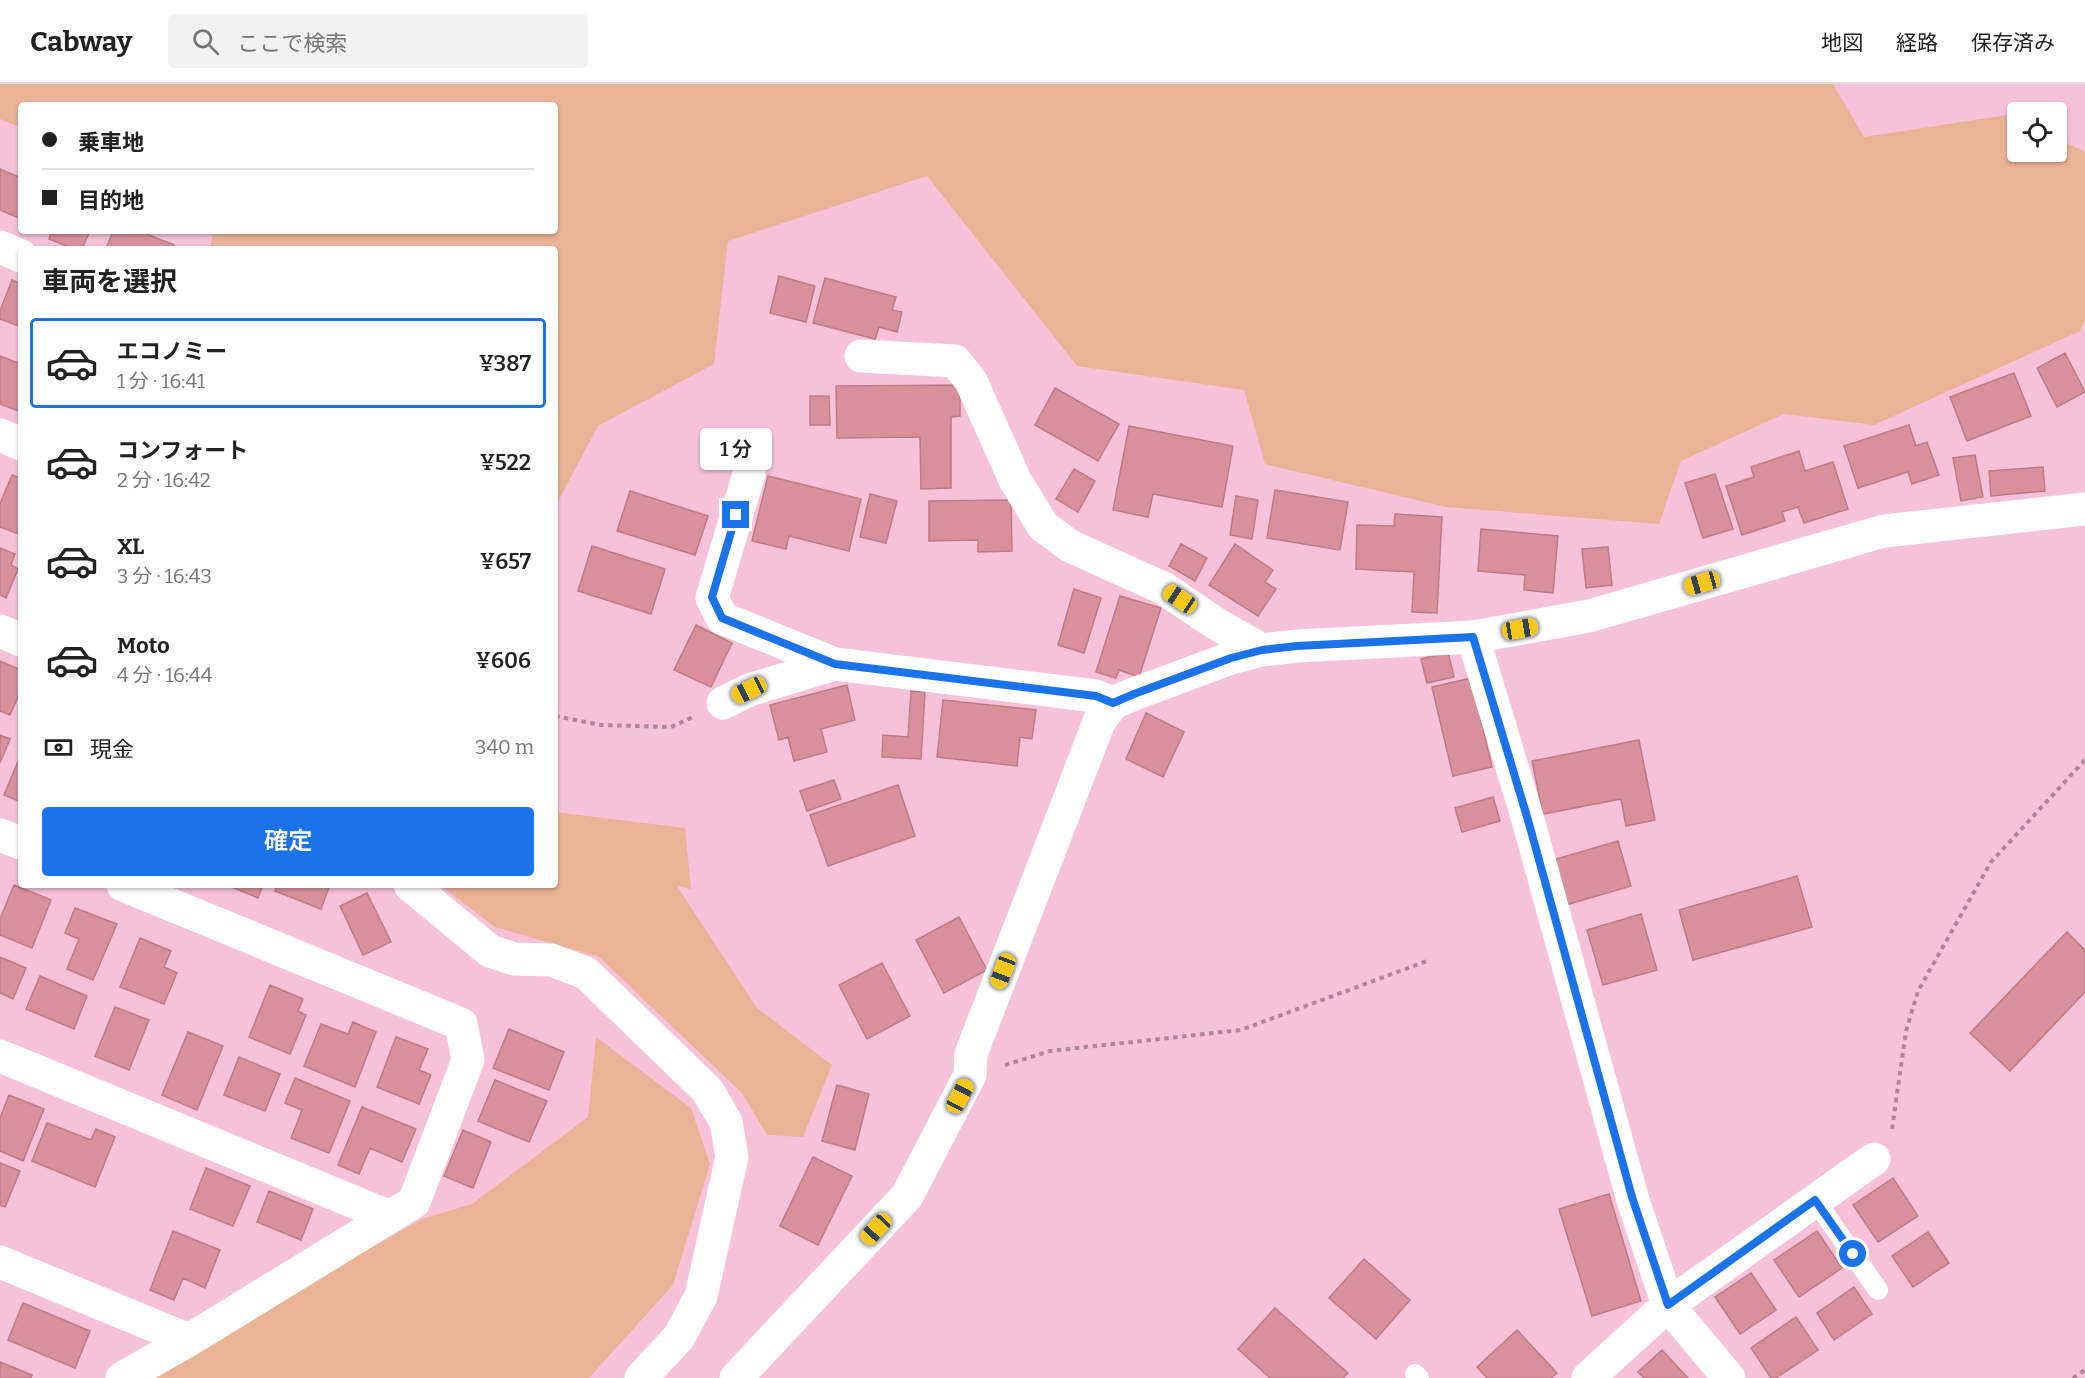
<!DOCTYPE html>
<html lang="ja">
<head>
<meta charset="utf-8">
<style>
  :root { --surface:#fff; --page:#f2f2f2; --text:#222; --muted:#767676; --line:#e0e0e0; --accent:#1a73e8 }
  body { margin:0; font-family:Bitter,"Noto Sans JP",serif; background:var(--page); color:var(--text); height:100vh; display:flex; flex-direction:column; font-size:22px; white-space:nowrap }
  * { box-sizing:border-box; margin:0 }
  p { font-size:20px; color:var(--muted) }
  .icon { flex:none; width:33px; height:33px; fill:none; stroke:currentColor; stroke-width:2; stroke-linecap:round; stroke-linejoin:round }
  .map { position:relative; flex:1; overflow:hidden }
  .side { position:absolute; left:18px; top:162px; width:540px; height:642px; display:flex; flex-direction:column; background:var(--surface); border-radius:6px; box-shadow:0 2px 4px #0004 }
  .side>* { flex:none }
  .banner { position:absolute; left:18px; top:18px; width:540px; height:132px; border-radius:6px; box-shadow:0 2px 4px #0004; display:grid; align-content:center; height:132px; padding:0 24px; background:var(--surface) }
  .controls { position:absolute; left:2007px; top:18px; display:grid; gap:12px }
  .controls a { display:grid; place-items:center; width:60px; height:60px; border-radius:6px; background:var(--surface); box-shadow:0 2px 4px #0004; font-size:30px }
  .end { position:absolute; width:27px; height:27px; margin:-14px; border:8px solid #1a73e8; background:#fff; box-shadow:0 0 0 3px #fff }
  .from { border-radius:50% }
  .bubble { position:absolute; height:42px; border-radius:6px; background:var(--surface); box-shadow:0 2px 4px #0004; font-size:20px; font-weight:600; line-height:42px; text-align:center }
  .car { position:absolute; width:18px; height:36px; margin:-18px -9px; border-radius:8px; box-shadow:0 0 4px 2px #0007; background:linear-gradient(#f5c518 24%,#345 0 40%,#f5c518 0 76%,#345 0 86%,#f5c518 0) }
  .banner b { display:flex; align-items:center; gap:21px; height:57px; font-size:22px }
  .banner b+b { border-top:2px solid var(--line) }
  .banner i { width:15px; height:15px; background:var(--text) }
  ul { padding:0; list-style:none }
  li { display:flex; align-items:center; gap:18px; height:90px; margin:0 12px 9px; padding:0 12px; border:3px solid transparent; border-radius:6px }
  li div { flex:1 }
  li b { display:block; font-size:22px }
  li em { font-style:normal; font-weight:600 }
  li.on { border-color:var(--accent) }
  li>.icon { width:54px; height:54px; stroke-width:1.5 }
  h2 { padding:0 24px; font-size:27px; line-height:72px }
  .pay { display:flex; align-items:center; gap:15px; height:66px; padding:0 24px; font-size:22px }
  .pay p { margin-inline-start:auto }
  .button { display:flex; gap:12px; margin-top:auto; padding:12px 24px }
  .button a { flex:1; height:69px; border-radius:6px; background:var(--accent); color:#fff; font-size:24px; font-weight:600; line-height:69px; text-align:center }
  header { display:flex; align-items:center; gap:36px; box-sizing:border-box; height:84px; padding:0 30px; background:var(--surface); border-bottom:2px solid var(--line) }
  header strong { font-size:28px }
  nav { display:flex; gap:33px; margin-inline-start:auto; font-size:21px }
  .search { width:420px; height:54px; background:var(--page); display:flex; align-items:center; gap:15px; box-sizing:border-box; padding:0 21px; border-radius:6px; color:var(--muted); font-size:22px }
  .map>svg:first-child { display:block }
  .green { fill:#ebb395 }
  .building { fill:#d8919b; stroke:#bf7b85; stroke-width:1.5 }
  .lines { fill:none; stroke-linecap:round; stroke-linejoin:round }
  .path { stroke:#b08499; stroke-width:4; stroke-dasharray:4.5 4.5; stroke-linecap:butt }
  .lane { stroke:#fff; stroke-width:20 }
  .street { stroke:#fff; stroke-width:33 }
  .secondary { stroke:#fff; stroke-width:33 }
  .route { stroke:#1a73e8; stroke-width:8 }
</style>
</head>
<body>
<header>
<strong>Cabway</strong>
<div class="search"><svg class="icon" aria-label="search" viewBox="0 0 24 24"><circle cx="10" cy="10" r="6"/><path d="M15 15l6 6"/></svg>ここで検索</div>
<nav><a>地図</a><a>経路</a><a>保存済み</a></nav>
</header>
<div class="map">
<svg width="2085" height="1294" viewBox="0 0 2085 1294">
  <rect width="100%" height="100%" fill="#f7c1da"/>
  <path class="green" d="M0 0H1833L1864 53 2007 31 2017 36 2018 68H2056L2057 54 2085 68V235L2080 247 1874 341 1784 330 1681 377 1659 440 1446 423 1265 380 1244 306 1077 282 927 92 728 157 714 280 598 342 555 423V165H210L213 147H555V21H21V44L0 35Z
    M555 728 685 744 691 805 677 802 757 924 832 981 803 1053 767 1051 742 1009 599 873 495 843 440 801H555Z
    M596 953 691 1024 710 1080 673 1201 589 1294H141L422 1135 472 1120 588 1033Z"/>
  <path class="building" d="M0 85 21 94V135L0 126Z
    M52 147H90L82 165H74L49 155Z
    M113 147H139L174 161 172 165H106Z
    M779 192 815 202 806 238 770 229Z
    M825 194 896 213 892 226 902 228 897 248 879 243 875 255 813 239Z
    M12 196 21 200V243L0 235V227Z
    M2065 269 2085 308 2057 323 2037 284Z
    M0 272 21 280V328L0 320Z
    M2014 289 2031 332 1967 357 1950 313Z
    M960 301V332L951 333V404L921 405 920 353 837 354 836 302Z
    M1055 304 1119 340 1098 377 1035 341Z
    M810 312H829L830 341H810Z
    M1909 341 1916 362 1927 358 1939 391 1912 400 1908 388 1858 404 1844 362Z
    M1129 342 1233 362 1222 423 1153 410 1148 433 1113 426Z
    M1799 367 1805 387 1833 378 1848 425 1804 439 1798 423 1782 428 1785 437 1742 451 1726 402 1754 393 1751 383Z
    M1975 371 1983 413 1961 417 1953 374Z
    M2043 383 2045 407 1991 412 1989 387Z
    M1074 385 1095 397 1078 428 1056 415Z
    M1715 390 1733 445 1703 454 1685 399Z
    M12 391 21 394V451L0 443V420Z
    M768 392 861 415 849 467 789 452 786 465 752 457Z
    M1275 406 1348 418 1340 466 1267 454Z
    M630 407 708 432 695 471 617 447Z
    M870 410 897 417 886 459 860 453Z
    M1236 412 1258 416 1252 455 1230 451Z
    M1011 416 1012 467 978 468V456L929 457V417Z
    M1395 430 1442 433 1437 529 1412 528 1414 488 1356 485 1357 441 1394 442Z
    M1481 445 1558 452 1553 509 1524 506 1525 491 1478 487Z
    M1181 460 1207 474 1195 497 1169 482Z
    M1235 460 1273 486 1265 498 1276 505 1258 532 1209 501Z
    M592 462 665 485 651 530 578 507Z
    M1608 463 1612 501 1586 504 1582 465Z
    M0 464 15 470 11 481 18 485 6 514 0 511Z
    M1074 505 1101 514 1084 569 1058 561Z
    M1120 512 1161 524 1139 593 1119 586 1116 594 1096 588Z
    M696 541 732 559 711 603 674 586Z
    M1448 568 1454 593 1427 599 1421 575Z
    M0 577 21 586V606L10 631 0 627Z
    M1471 594 1492 683 1453 692 1432 603Z
    M847 601 855 636 821 645 827 668 794 677 788 653 779 656 770 621Z
    M911 607 925 608 921 675 882 673 883 651 908 653Z
    M943 616 1036 626 1032 655 1020 653 1017 682 937 673Z
    M1146 629 1184 648 1163 693 1126 675Z
    M0 651 10 655 0 679Z
    M1639 656 1655 736 1626 742 1621 715 1543 730 1532 677Z
    M21 670V718L4 711Z
    M834 696 841 715 807 727 800 707Z
    M898 701 915 752 828 782 810 731Z
    M1493 713 1500 737 1462 748 1455 724Z
    M1618 757 1631 802 1566 821 1553 776Z
    M1797 792 1812 843 1693 876 1679 826Z
    M14 801 51 816 32 864 0 851V835Z
    M227 801H263L258 814Z
    M277 801H330L321 825 275 807Z
    M367 809 391 858 363 871 340 822Z
    M75 824 117 840 93 896 67 885 79 855 65 849Z
    M1641 830 1657 886 1603 901 1587 846Z
    M959 833 987 886 944 909 916 856Z
    M2067 848 2085 866V908L2010 987 1970 949Z
    M140 854 171 867 164 883 177 889 164 920 120 903Z
    M0 873 26 884 13 915 0 909Z
    M882 879 910 932 867 955 839 901Z
    M40 892 87 912 74 945 26 925Z
    M270 901 303 915 298 927 306 931 290 970 249 953Z
    M115 923 149 936 129 986 95 972Z
    M353 938 376 948 355 1003 304 982 321 940 348 950Z
    M509 945 564 968 549 1006 493 984Z
    M188 948 223 962 197 1026 162 1011Z
    M396 953 428 965 419 986 431 991 419 1020 377 1003Z
    M239 973 280 990 265 1027 224 1011Z
    M295 994 350 1017 329 1069 291 1054 302 1026 285 1019Z
    M495 996 547 1017 529 1058 478 1037Z
    M837 1001 869 1010 855 1066 822 1057Z
    M9 1011 44 1025 23 1077 0 1067V1034Z
    M362 1023 416 1045 402 1078 370 1064 359 1090 338 1081Z
    M47 1039 91 1056 96 1045 115 1053 95 1103 32 1077Z
    M463 1046 491 1058 473 1104 444 1092Z
    M813 1073 852 1092 818 1161 780 1142Z
    M0 1079 20 1087 5 1123 0 1121Z
    M206 1084 250 1102 233 1142 190 1125Z
    M1893 1094 1918 1132 1878 1158 1853 1121Z
    M269 1107 313 1125 301 1156 257 1138Z
    M1609 1110 1641 1217 1592 1232 1559 1125Z
    M173 1147 220 1166 205 1204 183 1194 174 1216 150 1206Z
    M1817 1147 1842 1184 1799 1213 1774 1176Z
    M1928 1148 1949 1179 1913 1203 1892 1172Z
    M1364 1175 1410 1216 1376 1255 1329 1214Z
    M1751 1189 1776 1226 1740 1250 1715 1213Z
    M1854 1203 1872 1230 1834 1256 1817 1229Z
    M23 1219 90 1247 75 1284 8 1256Z
    M1275 1224 1348 1289 1343 1294H1270L1238 1265Z
    M1796 1233 1818 1266 1776 1294H1771L1751 1264Z
    M1517 1246 1557 1289 1551 1294H1487L1477 1283Z
    M1662 1266 1688 1294H1644L1638 1288Z
    M0 1278 32 1291 31 1294H0Z"/>
  <g class="lines">
    <path class="path" d="M555 632 601 641 671 643 693 633
      M1005 981 1050 967 1241 946 1427 877
      M1892 1045 1906 947 1918 907 1991 778 2085 676
      M2073 1294 2085 1286"/>
    <path class="lane" d="M1815 1116 1878 1206
      M1415 1290 1419 1294"/>
    <path class="street" d="M0 163 21 172
      M861 272 955 277 971 297 1015 396 1043 442 1070 462 1163 504 1215 539 1262 566
      M0 351 21 360
      M749 390 712 514 722 534 835 580 1096 612 1113 619
      M0 547 21 556
      M1473 553 1528 736 1632 1113 1668 1221 1729 1294
      M723 619 749 606 835 580
      M410 801 490 867 514 875 551 876 586 889 707 1006 726 1038 732 1073 701 1212 679 1253 641 1294
      M0 972 388 1132
      M0 1178 189 1256
      M122 1294 189 1256 414 1118 468 976 461 940 123 801
      M736 1294 907 1112 970 991 971 970 1099 638 1113 619 1134 610 1231 574 1262 566 1297 562 1473 553 1589 532 1884 447 2085 425
      M1588 1294 1668 1221 1874 1075"/>
    <path class="secondary" d="M0 751 21 759"/>
  </g>
  <g class="lines">
    <path class="route" d="M736 431 712 513 722 534 835 580 1096 612 1113 619 1134 610 1231 574 1262 566 1297 562 1473 553 1528 736 1632 1113 1668 1221 1815 1116 1853 1170"/>
  </g>
</svg>
<div class="controls">
<a><svg class="icon" aria-label="locate" viewBox="0 0 24 24"><circle cx="12" cy="12" r="6"/><path d="M12 2v4M12 18v4M2 12h4M18 12h4"/></svg></a>
</div>
<i class="end from" style="left:1853px;top:1170px"></i>
<i class="end" style="left:736px;top:431px"></i>
<div class="bubble" style="left:700px;top:344px;width:72px">1 分</div>
<i class="car" style="left:1702px;top:499px;rotate:254deg"></i>
<i class="car" style="left:1180px;top:515px;rotate:304deg"></i>
<i class="car" style="left:1520px;top:545px;rotate:80deg"></i>
<i class="car" style="left:749px;top:606px;rotate:244deg"></i>
<i class="car" style="left:1003px;top:887px;rotate:201deg"></i>
<i class="car" style="left:960px;top:1012px;rotate:28deg"></i>
<i class="car" style="left:876px;top:1145px;rotate:223deg"></i>
<div class="banner">
<b><i class="from"></i>乗車地</b>
<b><i></i>目的地</b>
</div>
<section class="side">
<h2>車両を選択</h2>
<ul>
<li class="on"><svg class="icon" aria-label="car" viewBox="0 0 24 24"><path d="M5 17H2v-5l4-1 3-4h7l3 4 3 1v5h-3M9 17h6M6 11h13"/><circle cx="7" cy="17" r="2"/><circle cx="17" cy="17" r="2"/></svg><div><b>エコノミー</b><p>1 分 · 16:41</p></div><em>¥387</em></li>
<li><svg class="icon" aria-label="car" viewBox="0 0 24 24"><path d="M5 17H2v-5l4-1 3-4h7l3 4 3 1v5h-3M9 17h6M6 11h13"/><circle cx="7" cy="17" r="2"/><circle cx="17" cy="17" r="2"/></svg><div><b>コンフォート</b><p>2 分 · 16:42</p></div><em>¥522</em></li>
<li><svg class="icon" aria-label="car" viewBox="0 0 24 24"><path d="M5 17H2v-5l4-1 3-4h7l3 4 3 1v5h-3M9 17h6M6 11h13"/><circle cx="7" cy="17" r="2"/><circle cx="17" cy="17" r="2"/></svg><div><b>XL</b><p>3 分 · 16:43</p></div><em>¥657</em></li>
<li><svg class="icon" aria-label="car" viewBox="0 0 24 24"><path d="M5 17H2v-5l4-1 3-4h7l3 4 3 1v5h-3M9 17h6M6 11h13"/><circle cx="7" cy="17" r="2"/><circle cx="17" cy="17" r="2"/></svg><div><b>Moto</b><p>4 分 · 16:44</p></div><em>¥606</em></li>
</ul>
<div class="pay"><svg class="icon" aria-label="cash" viewBox="0 0 24 24"><path d="M3 7h18v10H3z"/><circle cx="12" cy="12" r="2"/></svg>現金<p>340 m</p></div>
<div class="button"><a>確定</a></div>
</section>
</div>
</body>
</html>
